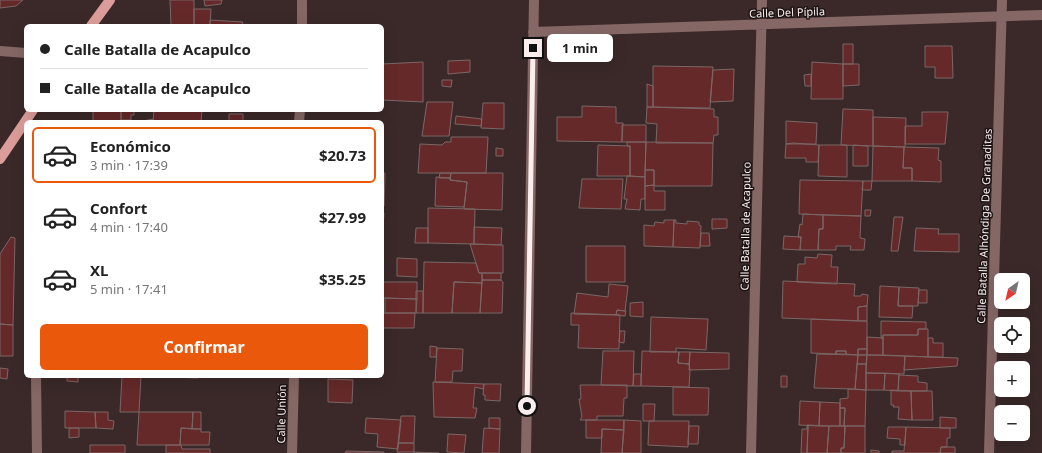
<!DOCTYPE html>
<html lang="es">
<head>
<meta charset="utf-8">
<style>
  :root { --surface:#fff; --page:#f6f6f6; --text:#222; --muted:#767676; --line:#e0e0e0; --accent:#ea580c }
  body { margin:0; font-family:"Noto Sans",sans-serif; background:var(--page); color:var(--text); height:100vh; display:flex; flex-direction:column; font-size:15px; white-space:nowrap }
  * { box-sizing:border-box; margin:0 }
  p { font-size:13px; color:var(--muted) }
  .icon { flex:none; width:22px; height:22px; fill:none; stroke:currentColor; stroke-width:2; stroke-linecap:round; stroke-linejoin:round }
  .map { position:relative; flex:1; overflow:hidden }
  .side { position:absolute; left:24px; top:120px; width:360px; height:258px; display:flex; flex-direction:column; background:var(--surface); border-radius:6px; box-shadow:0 4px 16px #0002 }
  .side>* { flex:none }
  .guide { position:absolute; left:24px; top:24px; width:360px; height:88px; border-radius:6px; box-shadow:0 4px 16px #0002; display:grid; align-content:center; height:88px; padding:0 16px; background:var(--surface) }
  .needle { width:26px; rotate:214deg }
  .tools { position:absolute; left:994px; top:273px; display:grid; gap:8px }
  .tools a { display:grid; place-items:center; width:36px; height:36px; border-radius:6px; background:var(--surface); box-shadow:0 4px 16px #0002; font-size:20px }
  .end { position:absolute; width:18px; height:18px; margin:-9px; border:5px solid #faeeed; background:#111; box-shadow:0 0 0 2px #111 }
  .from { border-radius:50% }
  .bubble { position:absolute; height:28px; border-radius:6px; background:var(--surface); box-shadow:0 4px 16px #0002; font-size:13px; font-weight:700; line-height:28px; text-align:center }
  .guide b { display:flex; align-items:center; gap:14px; height:38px; font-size:15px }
  .guide b+b { border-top:1px solid var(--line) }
  .guide i { width:10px; height:10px; background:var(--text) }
  ul { padding:7px 0 0; list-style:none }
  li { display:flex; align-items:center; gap:12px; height:56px; margin:0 8px 6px; padding:0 8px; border:2px solid transparent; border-radius:6px }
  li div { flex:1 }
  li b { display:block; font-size:15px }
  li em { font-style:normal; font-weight:700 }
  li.active { border-color:var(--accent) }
  li>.icon { width:36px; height:36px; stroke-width:1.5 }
  .primary-button { display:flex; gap:8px; margin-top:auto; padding:8px 16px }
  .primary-button a { flex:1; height:46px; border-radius:6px; background:var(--accent); color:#fff; font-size:16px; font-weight:700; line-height:46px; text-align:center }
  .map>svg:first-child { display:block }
  .building { fill:#652929; stroke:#7b6766 }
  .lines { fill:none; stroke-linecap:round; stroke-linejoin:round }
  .minor { stroke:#856765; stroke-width:10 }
  .major { stroke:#db9d9a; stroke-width:10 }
  .route { stroke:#faeeed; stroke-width:5 }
  .labels { text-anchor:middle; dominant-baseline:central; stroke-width:3; stroke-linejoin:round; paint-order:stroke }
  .street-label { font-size:11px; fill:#faeeed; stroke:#1c1414 }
</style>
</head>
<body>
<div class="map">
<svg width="1042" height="453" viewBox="0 0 1042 453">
  <rect width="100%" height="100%" fill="#3b2929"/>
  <path class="building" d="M0 0H23L16 6 0 8Z
    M170 0H194V26H171Z
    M204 0H222L221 4 205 6Z
    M194 9H211L210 26H194Z
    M210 20 243 22 242 26H210Z
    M843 44H853V64H843Z
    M925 46H952L953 78H935V67H925Z
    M470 60V72L448 74V61Z
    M423 62V102L382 100V64Z
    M812 62 843 64V99H811Z
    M843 64H859V85L843 86Z
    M653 66 713 67 710 108 653 107Z
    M734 69 733 101 710 102 713 70Z
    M811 74V86H805L804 75Z
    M442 80H452L451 87 442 86Z
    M647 84 653 86V107H647Z
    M427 102H453L449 136H422Z
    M483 103H504V129L481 128Z
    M582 106 616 107V123H623L622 142 557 141V117H582Z
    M647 107 714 109V117H718V135H714L713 143H656L657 124 646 123Z
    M843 109 873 110V146L841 145Z
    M93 110H121V122H93Z
    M121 110H134V115H131V120H121Z
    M154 110H202L201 122H153Z
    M922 112H948L945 144H905V126H922Z
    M229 114H243V122H229Z
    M456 116 482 119 481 126 455 124Z
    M873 117 906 118 905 147 873 146Z
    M153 119V122H138Z
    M786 121 817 123 816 144H786Z
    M622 125H646V142H622Z
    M451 137H488L486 173H418L420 144 442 145 445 142H451Z
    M627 142H646L645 177 630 176V146H627Z
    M646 142 713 143 712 186H654V170H645Z
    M793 143 819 145 818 162H806V158H785L786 144Z
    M598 145 630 146V176H597Z
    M819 145H847V177L818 176Z
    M853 145 868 146V166H853Z
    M873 146 904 147 903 168H912V181H872Z
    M904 147 939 148 938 160 941 161V182L912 181V168H903Z
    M496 148 503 149V156H496Z
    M645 170H654V185L645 186Z
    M382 173H385L384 206H382Z
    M440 173H451L450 178H439Z
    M451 173H503L502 210 464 209 467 182 450 180Z
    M627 176 645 177V199H641L640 210 625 209 627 199H624Z
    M436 177 450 178V180L467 182 464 207 435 206Z
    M582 179H623L621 209 579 208Z
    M800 180 863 181 861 216 799 214Z
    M863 181H872L871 190H862Z
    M654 185V191H665V210H645V186Z
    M428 208 475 209 474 244 428 243Z
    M865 210H871L870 216H865Z
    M382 213H384L382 244Z
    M803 214 823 215V229H819L818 250H800L801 237H798L800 224 802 225Z
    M823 215 861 216 860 238 865 239 864 250H850L851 246H836V250H818L819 229H823Z
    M894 217H903L898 251H891Z
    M712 219H727V228L712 229Z
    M664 220H674L673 247 644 246V225L654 226 655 222 664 223Z
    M674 220H676V223L687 224V221L699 222V225L701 226 700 248 673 247Z
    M474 227 502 228 501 245 474 244Z
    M416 228H428V243H415Z
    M916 228 939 229 938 234H959V252L914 251Z
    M701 233H709L710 246H700Z
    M784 236 801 237 800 250 783 249Z
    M11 237 15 238 13 325 0 324V254Z
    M470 244 503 245V273H479Z
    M586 246H625V282H586Z
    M818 254 832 255 831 267H838L837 284 797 282 798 264H805V257L817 258Z
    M397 258 417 259V277L397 276Z
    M424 262 476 263 479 273H482V283L454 282 452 313H423Z
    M482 273H501V280H482Z
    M482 280H501L503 282 502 313H480Z
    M783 281 855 284 854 296H861L862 294 868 295 867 306 858 307V321L782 318Z
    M382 282H417V299L382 298Z
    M454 282 482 283 480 313H452Z
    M609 284 628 286 625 311 617 310 616 315 574 314 577 293 608 297Z
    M880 286 899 287 898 306H913L912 318 879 317Z
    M899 287 919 288 918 306H898Z
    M919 290H927V303H918Z
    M416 291H423V313H416Z
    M385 298 417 299 416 313H385Z
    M643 302V317L630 316V303Z
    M867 306V321H858V307Z
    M617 310 626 311 625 316 616 315Z
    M382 313H415L414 328H382Z
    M571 313 620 315 619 349 578 348 579 325H571Z
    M651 317 708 319 706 350 676 348V352H650Z
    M811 319 867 321V349H858V355L846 354V351H836V354L811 353Z
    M881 321 926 322V329H918V335H883V338H881Z
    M0 324 13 325V356H0Z
    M918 329H928V357L883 355V335H918Z
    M620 331H625L624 343 619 342Z
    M867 337 883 338V355H867Z
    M928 338H933V343H943V357H928Z
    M430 346 437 347 436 357H430Z
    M437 348 463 349 462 371H453L452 382H435Z
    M858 349H867V355H858Z
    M603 351H634L633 386 601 385Z
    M642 351 679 352 678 363 689 364 690 370 689 387 641 386Z
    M836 351H846V354H836Z
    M679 352H690L689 364 678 363Z
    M690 352 729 353V369L689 370Z
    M817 354 858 355 855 389 814 388Z
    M858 355H867L866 364H857Z
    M867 355 905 356 904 374 866 373Z
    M905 356 958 358 957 366 904 370Z
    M857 364H866V390L855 389Z
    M0 368 8 369 7 379 0 378Z
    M866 373H885L884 390H866Z
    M885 373 899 374 898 391 884 390Z
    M634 374H641V386H633Z
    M899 375 918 376V382L927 383V391H898Z
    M67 376H78V382L67 381Z
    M122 376H141L139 412H120Z
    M141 376H198V378Z
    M781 376H787V387H781Z
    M328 379 353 380 352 403 328 402Z
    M433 382 484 384 483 389 475 387 473 408H477L475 418 434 417Z
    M484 384H501L500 401 485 400V395H483Z
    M580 385H627V398H624L623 416H597V420H580L582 417 579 399H581Z
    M673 387 709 388 708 415H673Z
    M848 389 866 390 865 426H844L845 408H840V399L848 398Z
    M891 390 911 391 912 420 898 419 899 407H893L894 405H891Z
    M911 391H932L933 420H912Z
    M800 401 820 402 819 426 799 425Z
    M820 402 840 403V426H819Z
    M643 404H655L654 421H643Z
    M840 408H845L844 426H840Z
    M65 411 95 412 96 428H65Z
    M95 412H108V420L114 421 113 429 96 428Z
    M139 412H193L192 429 181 428 180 445H137Z
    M193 412H201V429H192Z
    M401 416H415L414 443H398Z
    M940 417 956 418V428H940Z
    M366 418 401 420 398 449 377 447 378 434 365 433Z
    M489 418H500V429L489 428Z
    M586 420H624V430L602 429V438H586Z
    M624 420 641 421V453H622Z
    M649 421H689L688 447 648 445Z
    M807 425H808L807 453H801L802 429H807Z
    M808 425 829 426 827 453H807Z
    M689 426H699L698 444H688Z
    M829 426H845L844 448H841V453H827Z
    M845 426H865V453H841V448H844Z
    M888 427H906L905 445H900V439L887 438Z
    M906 427 950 428V438H947V447H941L940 453H892V451H904Z
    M69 428H79V437L69 438Z
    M181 428 201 429V432H210L209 445H180Z
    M484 428 500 429 499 453H482Z
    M602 429 624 430 622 453H601Z
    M448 434 466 435 464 453 447 452Z
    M398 443H414V452H397Z
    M90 445H125V453H90Z
    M166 445H181L182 449H210V453H166Z
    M941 447H955V453H940Z
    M871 450 879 451V453H871Z
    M346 451 384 452V453H345Z
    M414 452 439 453H414Z"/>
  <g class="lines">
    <path class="minor" d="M302 26V0
      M533 32 1042 15
      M0 51 26 53
      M299 122 300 110
      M36 376 37 453
      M292 453 294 376
      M526 453 534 0
      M751 453 762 0
      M989 453 1002 0"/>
    <path class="major" d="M91 26 110 0
      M0 159 33 110"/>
  </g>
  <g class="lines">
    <path class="route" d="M527 406 533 48"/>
  </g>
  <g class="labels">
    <g class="street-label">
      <text transform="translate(787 12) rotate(-2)">Calle Del Pípila</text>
      <text transform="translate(745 226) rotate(-89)">Calle Batalla de Acapulco</text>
      <text transform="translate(984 226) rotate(-88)">Calle Batalla Alhóndiga De Granaditas</text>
      <text transform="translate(281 414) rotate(-89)">Calle Unión</text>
    </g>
  </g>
</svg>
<div class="tools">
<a><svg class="needle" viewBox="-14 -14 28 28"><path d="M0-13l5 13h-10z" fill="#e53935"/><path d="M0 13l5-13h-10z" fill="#767676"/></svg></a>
<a><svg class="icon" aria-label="locate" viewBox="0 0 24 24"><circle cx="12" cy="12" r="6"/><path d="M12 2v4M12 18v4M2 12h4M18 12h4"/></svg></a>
<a>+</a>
<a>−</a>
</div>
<i class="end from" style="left:527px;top:406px"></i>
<i class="end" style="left:533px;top:48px"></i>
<div class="bubble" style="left:547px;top:34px;width:66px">1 min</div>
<div class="guide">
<b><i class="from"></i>Calle Batalla de Acapulco</b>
<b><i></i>Calle Batalla de Acapulco</b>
</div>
<section class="side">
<ul>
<li class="active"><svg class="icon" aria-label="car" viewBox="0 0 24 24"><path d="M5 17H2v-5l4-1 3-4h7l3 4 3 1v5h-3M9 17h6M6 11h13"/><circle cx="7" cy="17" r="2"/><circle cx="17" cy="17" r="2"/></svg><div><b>Económico</b><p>3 min · 17:39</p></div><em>$20.73</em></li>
<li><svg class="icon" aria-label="car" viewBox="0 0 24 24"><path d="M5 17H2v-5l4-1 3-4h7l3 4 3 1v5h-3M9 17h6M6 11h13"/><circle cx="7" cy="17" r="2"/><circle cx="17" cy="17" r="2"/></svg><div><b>Confort</b><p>4 min · 17:40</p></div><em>$27.99</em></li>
<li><svg class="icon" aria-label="car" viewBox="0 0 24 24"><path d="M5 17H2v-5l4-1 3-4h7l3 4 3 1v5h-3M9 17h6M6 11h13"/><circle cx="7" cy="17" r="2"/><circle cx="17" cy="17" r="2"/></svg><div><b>XL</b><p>5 min · 17:41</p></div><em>$35.25</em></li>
</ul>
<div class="primary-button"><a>Confirmar</a></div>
</section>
</div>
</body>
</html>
